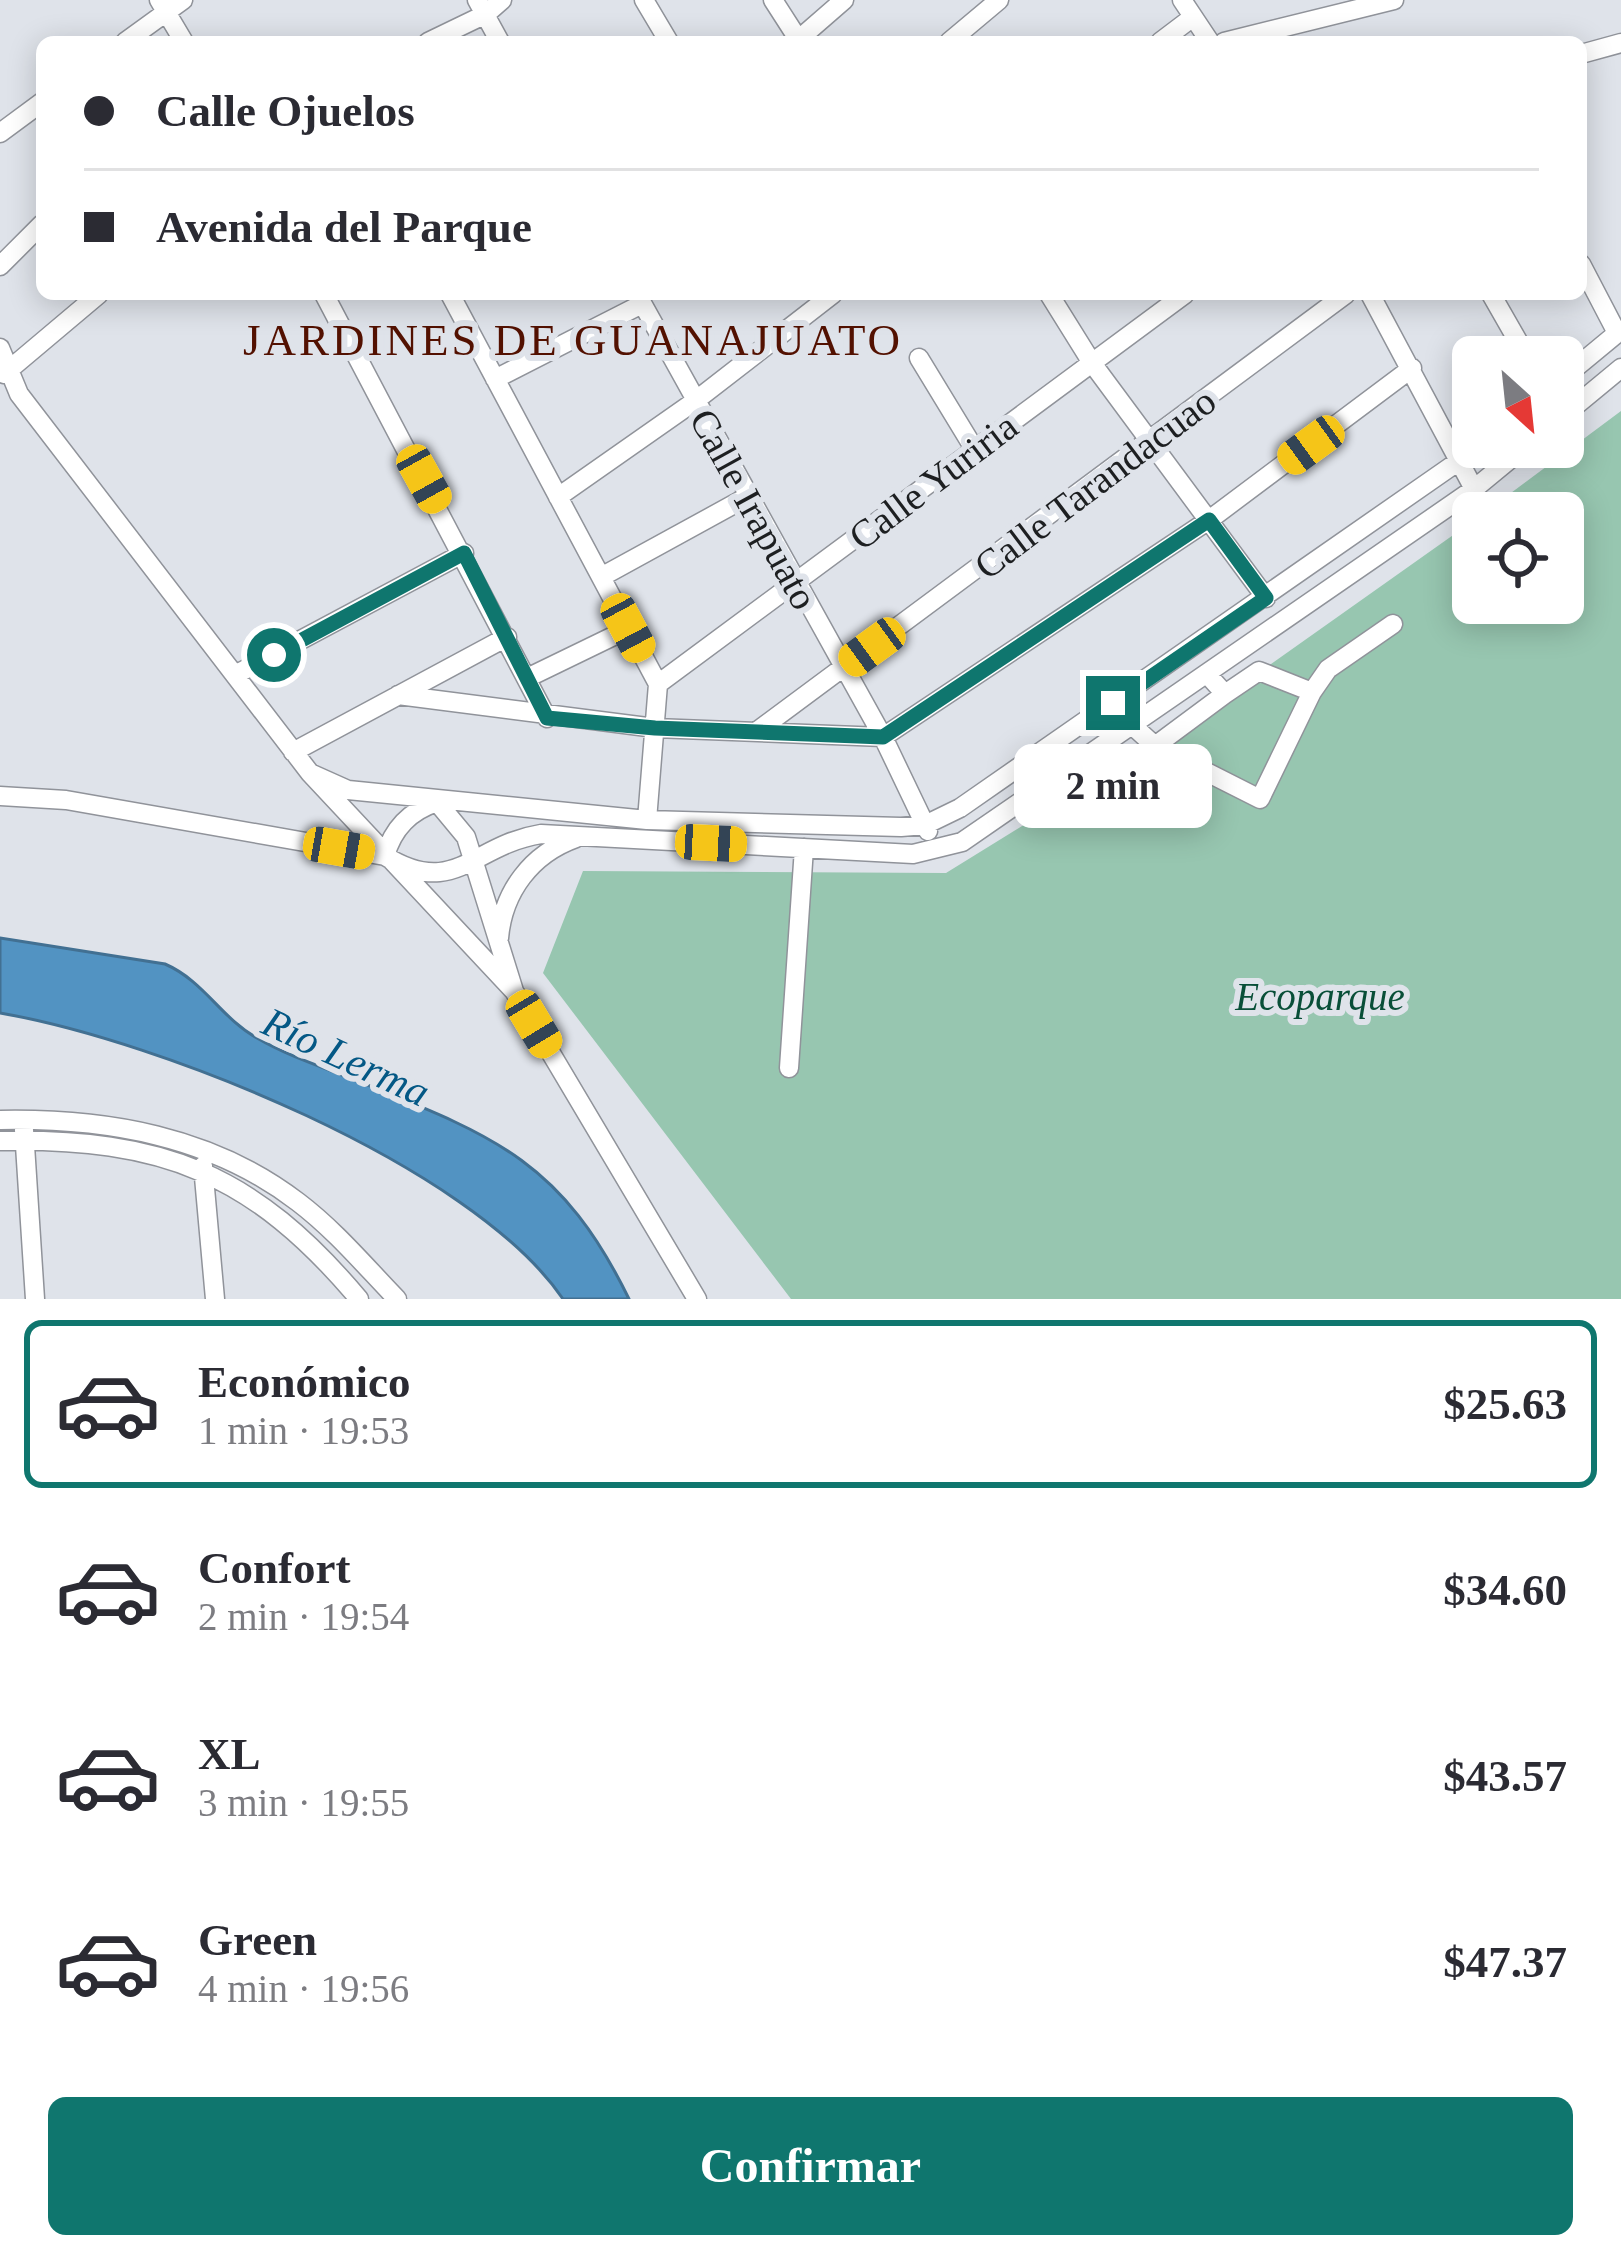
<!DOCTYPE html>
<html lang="es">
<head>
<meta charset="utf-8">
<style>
  :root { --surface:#fff; --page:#f7f7f7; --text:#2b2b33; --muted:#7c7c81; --line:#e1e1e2; --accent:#0f766e }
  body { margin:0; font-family:"Times New Roman",serif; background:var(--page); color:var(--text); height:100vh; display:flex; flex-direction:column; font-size:45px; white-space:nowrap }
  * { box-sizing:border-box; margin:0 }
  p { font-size:39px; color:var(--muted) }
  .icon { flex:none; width:66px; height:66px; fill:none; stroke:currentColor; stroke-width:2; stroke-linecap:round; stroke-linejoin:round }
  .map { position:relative; height:1299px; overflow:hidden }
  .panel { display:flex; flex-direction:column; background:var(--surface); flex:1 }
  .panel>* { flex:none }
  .hud { position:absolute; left:36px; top:36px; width:1551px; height:264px; border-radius:18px; box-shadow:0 6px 30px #0003; display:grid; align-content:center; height:264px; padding:0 48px; background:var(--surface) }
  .needle { width:78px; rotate:153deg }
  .fabs { position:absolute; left:1452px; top:336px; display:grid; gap:24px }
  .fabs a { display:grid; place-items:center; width:132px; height:132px; border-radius:18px; background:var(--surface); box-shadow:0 6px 30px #0003; font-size:60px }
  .end { position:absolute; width:54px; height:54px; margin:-27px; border:15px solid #0f766e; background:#fff; box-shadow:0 0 0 6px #fff }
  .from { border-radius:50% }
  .bubble { position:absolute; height:84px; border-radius:18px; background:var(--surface); box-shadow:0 6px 30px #0003; font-size:39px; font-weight:800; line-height:84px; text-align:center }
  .car { position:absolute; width:36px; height:72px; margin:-36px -18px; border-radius:15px; box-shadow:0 0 9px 3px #0007; background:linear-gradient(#f5c518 24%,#345 0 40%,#f5c518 0 76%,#345 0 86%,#f5c518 0) }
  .hud b { display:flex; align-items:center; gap:42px; height:114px; font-size:45px }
  .hud b+b { border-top:3px solid var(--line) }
  .hud i { width:30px; height:30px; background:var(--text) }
  ul { padding:21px 0 0; list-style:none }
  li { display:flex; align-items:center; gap:36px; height:168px; margin:0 24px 18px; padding:0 24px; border:6px solid transparent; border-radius:18px }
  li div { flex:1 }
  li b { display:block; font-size:45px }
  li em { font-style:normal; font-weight:800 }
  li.active { border-color:var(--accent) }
  li>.icon { width:108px; height:108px; stroke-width:1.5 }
  .primary-button { display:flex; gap:24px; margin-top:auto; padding:24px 48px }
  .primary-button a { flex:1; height:138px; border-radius:18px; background:var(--accent); color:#fff; font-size:48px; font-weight:800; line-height:138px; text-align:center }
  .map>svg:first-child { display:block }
  .green { fill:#97c6b0 }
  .water { fill:#5293c2; stroke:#427092; stroke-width:3 }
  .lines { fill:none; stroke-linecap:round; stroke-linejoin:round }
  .minor-casing { stroke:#90939a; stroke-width:21 }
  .minor { stroke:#fff; stroke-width:18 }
  .route { stroke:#0f766e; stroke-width:15 }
  .labels { text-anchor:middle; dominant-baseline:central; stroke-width:12; stroke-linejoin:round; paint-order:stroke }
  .street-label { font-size:39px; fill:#1d1f21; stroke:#dfe3ea }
  .park-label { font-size:39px; font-style:italic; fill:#094f38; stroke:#dfe3ea }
  .water-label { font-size:42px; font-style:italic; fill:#045885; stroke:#dfe3ea }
  .quarter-label { font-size:45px; letter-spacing:3px; fill:#531101; stroke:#dfe3ea }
</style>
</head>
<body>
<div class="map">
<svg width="1621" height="1299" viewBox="0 0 1621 1299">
  <rect width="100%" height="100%" fill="#dfe3ea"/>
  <path class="green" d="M1621 411V1299H791L543 973 583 871 946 873 1182 727 1473 521V603H1563V513H1484Z"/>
  <path class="water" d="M0 938 165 964C204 981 221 1018 257 1038 286 1055 319 1066 350 1078 489 1134 560 1157 629 1299H563C471 1164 158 1040 0 1013Z"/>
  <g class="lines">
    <defs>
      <path id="minor" d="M159 0 184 42
        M477 0 500 42
        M644 0 669 42
        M773 0 800 42
        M1182 0 1210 42
        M798 40 844 0
        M125 42 183 0
        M428 42 486 14 502 0
        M949 42 999 0
        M1160 42 1193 17
        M1224 42 1394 0
        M1581 54 1621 43
        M0 133 42 102
        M1581 264 1617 333
        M0 266 42 224
        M324 294 547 718
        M450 294 658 684
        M637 294 883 737 928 831
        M1049 294 1092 363 1266 598
        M1370 294 1474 489
        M1491 294 1527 357
        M0 348 19 394 310 773 514 991
        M919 358 975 450
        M4 374 99 294
        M1563 378 1621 330
        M495 379 642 304
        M1563 416 1621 368
        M558 497 695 401 833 294
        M601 577 747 497
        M235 675 464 553
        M527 678 628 629
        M658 684 1185 294
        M1312 692 1328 669 1393 624
        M398 695 655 728 883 737 1209 520 1412 368
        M1132 725 1155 746 1260 799 1312 692 1259 671 1225 694 1207 674
        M756 732 1346 294
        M1155 746 1225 694
        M293 752 507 637
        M310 773 348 790 647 820 901 827 925 825 960 808 1479 447
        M0 796 66 800 385 856C455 899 472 845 541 834L913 854 962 842 1474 489 1525 447
        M647 820 658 684
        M385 856C393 828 410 811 437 802L466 837 514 991 697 1299
        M499 938C503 892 531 854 576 838
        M789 1068 804 848
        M0 1120C106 1118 212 1136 298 1202 335 1230 365 1266 397 1299
        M24 1130 35 1299
        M0 1141C163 1138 253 1173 359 1299
        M203 1166 215 1299"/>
    </defs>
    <use href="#minor" class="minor-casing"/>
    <use href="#minor" class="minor"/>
  </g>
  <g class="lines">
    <path class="route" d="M274 655 464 553 547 718 655 728 883 737 1209 520 1266 598 1113 703"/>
  </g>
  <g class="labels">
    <g class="street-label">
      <text transform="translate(933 481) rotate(-37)">Calle Yuriria</text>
      <text transform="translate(1095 483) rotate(-37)">Calle Tarandacuao</text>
      <text transform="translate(754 509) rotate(61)">Calle Irapuato</text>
    </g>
    <g class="park-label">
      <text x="1320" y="996">Ecoparque</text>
    </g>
    <g class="water-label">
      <text transform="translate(346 1057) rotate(25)">Río Lerma</text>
    </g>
    <g class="quarter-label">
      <text x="573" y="340">JARDINES DE GUANAJUATO</text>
    </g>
  </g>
</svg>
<div class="fabs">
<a><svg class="needle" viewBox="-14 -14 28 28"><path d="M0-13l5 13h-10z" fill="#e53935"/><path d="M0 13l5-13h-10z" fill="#7c7c81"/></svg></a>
<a><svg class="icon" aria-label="locate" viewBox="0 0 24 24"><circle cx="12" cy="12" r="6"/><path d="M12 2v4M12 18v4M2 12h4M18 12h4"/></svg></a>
</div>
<i class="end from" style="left:274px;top:655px"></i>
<i class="end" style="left:1113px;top:703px"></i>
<div class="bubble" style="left:1014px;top:744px;width:198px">2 min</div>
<i class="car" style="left:1311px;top:445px;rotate:234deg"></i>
<i class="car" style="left:424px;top:479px;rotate:151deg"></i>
<i class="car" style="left:628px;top:628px;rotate:152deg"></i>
<i class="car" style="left:872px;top:647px;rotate:234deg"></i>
<i class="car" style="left:711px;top:843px;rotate:93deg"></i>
<i class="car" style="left:339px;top:848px;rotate:100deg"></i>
<i class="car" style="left:534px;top:1024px;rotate:149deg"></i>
<div class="hud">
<b><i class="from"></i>Calle Ojuelos</b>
<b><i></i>Avenida del Parque</b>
</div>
</div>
<section class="panel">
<ul>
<li class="active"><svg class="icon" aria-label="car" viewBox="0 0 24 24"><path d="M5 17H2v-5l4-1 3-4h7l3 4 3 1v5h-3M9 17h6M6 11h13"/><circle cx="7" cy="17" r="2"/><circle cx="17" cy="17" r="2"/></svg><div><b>Económico</b><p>1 min · 19:53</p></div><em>$25.63</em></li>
<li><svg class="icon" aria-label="car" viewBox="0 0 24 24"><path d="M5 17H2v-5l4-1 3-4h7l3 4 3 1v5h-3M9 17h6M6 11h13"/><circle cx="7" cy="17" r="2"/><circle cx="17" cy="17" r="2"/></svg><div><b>Confort</b><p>2 min · 19:54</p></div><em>$34.60</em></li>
<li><svg class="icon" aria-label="car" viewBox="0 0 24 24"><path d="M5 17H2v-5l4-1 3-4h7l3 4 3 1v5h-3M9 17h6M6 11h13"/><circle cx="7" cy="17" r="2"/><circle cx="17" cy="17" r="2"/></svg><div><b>XL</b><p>3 min · 19:55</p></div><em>$43.57</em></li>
<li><svg class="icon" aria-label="car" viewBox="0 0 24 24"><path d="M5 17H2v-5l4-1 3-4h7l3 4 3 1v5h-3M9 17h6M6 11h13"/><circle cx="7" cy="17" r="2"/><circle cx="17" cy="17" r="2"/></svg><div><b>Green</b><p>4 min · 19:56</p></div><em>$47.37</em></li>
</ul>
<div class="primary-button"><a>Confirmar</a></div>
</section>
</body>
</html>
